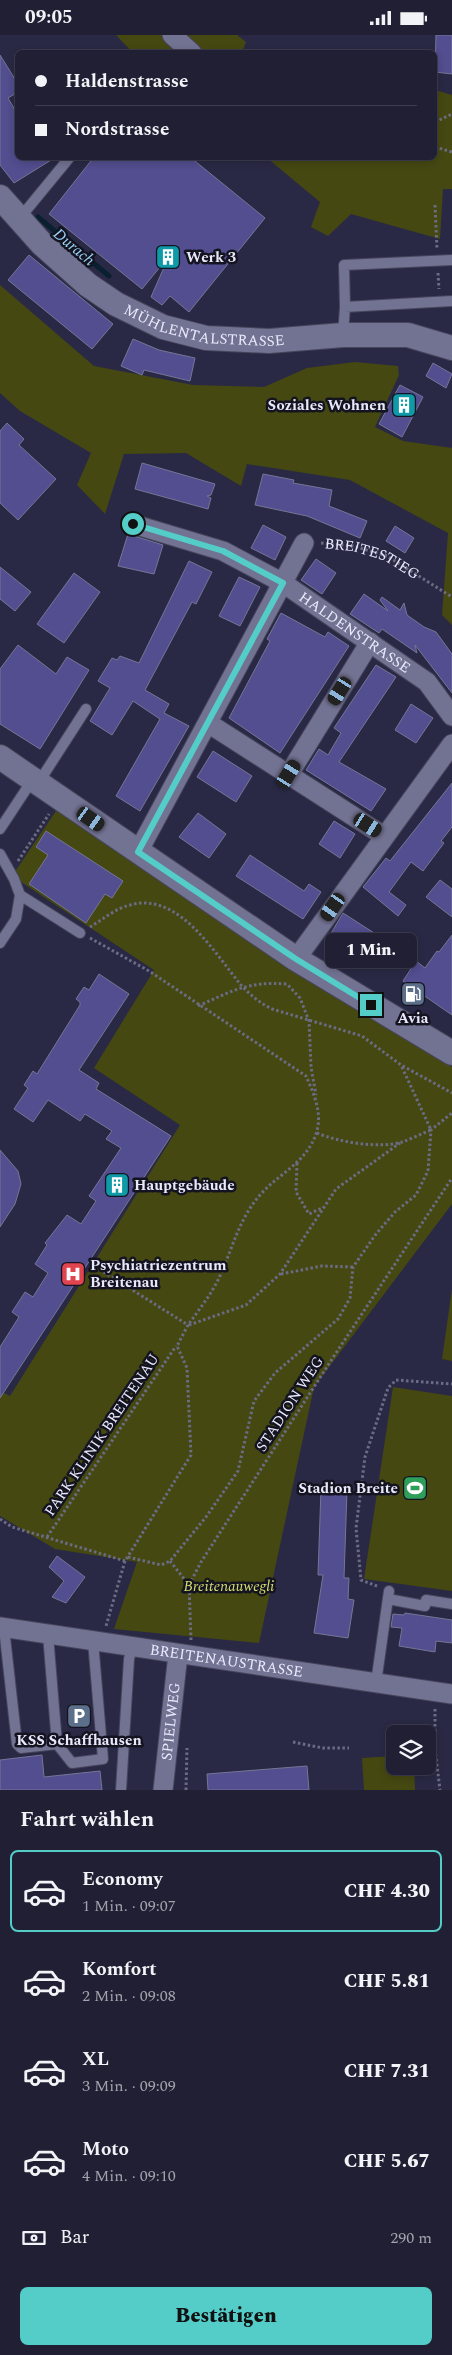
<!DOCTYPE html>
<html lang="de">
<head>
<meta charset="utf-8">
<style>
  :root { --surface:#201f34; --page:#2d2c40; --text:#f1f3f6; --muted:#a2a2ac; --line:#3d3d4f; --accent:#54cdc8 }
  body { margin:0; font-family:Spectral,serif; background:var(--page); color:var(--text); height:100vh; display:flex; flex-direction:column; font-size:19px; white-space:nowrap }
  * { box-sizing:border-box; margin:0 }
  p { font-size:16px; color:var(--muted) }
  .icon { flex:none; width:28px; height:28px; fill:none; stroke:currentColor; stroke-width:2; stroke-linecap:round; stroke-linejoin:round }
  .map { position:relative; height:1755px; overflow:hidden }
  .panel { display:flex; flex-direction:column; background:var(--surface); flex:1 }
  .panel>* { flex:none }
  .hud { position:absolute; left:15px; top:15px; width:422px; height:110px; border-radius:8px; box-shadow:0 2px 8px #0003,0 0 0 1px var(--line); display:grid; align-content:center; height:110px; padding:0 20px; background:var(--surface) }
  .controls { position:absolute; left:386px; top:1690px; display:grid; gap:10px }
  .controls a { display:grid; place-items:center; width:50px; height:50px; border-radius:8px; background:var(--surface); box-shadow:0 2px 8px #0003,0 0 0 1px var(--line); font-size:25px }
  .end { position:absolute; width:22px; height:22px; margin:-11px; border:6px solid #54cdc8; background:#111; box-shadow:0 0 0 2px #111 }
  .from { border-radius:50% }
  .bubble { position:absolute; height:35px; border-radius:8px; background:var(--surface); box-shadow:0 2px 8px #0003,0 0 0 1px var(--line); font-size:16px; font-weight:800; line-height:35px; text-align:center }
  .car { position:absolute; width:15px; height:30px; margin:-15px -8px; border-radius:6px; box-shadow:0 0 4px 1px #0007; background:linear-gradient(#222 24%,#8ab4d8 0 40%,#222 0 76%,#8ab4d8 0 86%,#222 0) }
  .hud b { display:flex; align-items:center; gap:18px; height:48px; font-size:19px }
  .hud b+b { border-top:1px solid var(--line) }
  .hud i { width:12px; height:12px; background:var(--text) }
  ul { padding:0; list-style:none }
  li { display:flex; align-items:center; gap:15px; height:82px; margin:0 10px 8px; padding:0 10px; border:2px solid transparent; border-radius:8px }
  li div { flex:1 }
  li b { display:block; font-size:19px }
  li em { font-style:normal; font-weight:800 }
  li.active { border-color:var(--accent) }
  li>.icon { width:45px; height:45px; stroke-width:1.5 }
  h2 { padding:0 20px; font-size:22px; line-height:60px }
  .pay { display:flex; align-items:center; gap:12px; height:55px; padding:0 20px; font-size:19px }
  .pay p { margin-inline-start:auto }
  .action { display:flex; gap:10px; margin-top:auto; padding:10px 20px }
  .action a { flex:1; height:58px; border-radius:8px; background:var(--accent); color:#111; font-size:20px; font-weight:800; line-height:58px; text-align:center }
  .status { display:flex; justify-content:space-between; align-items:center; height:35px; padding:0 25px; background:var(--surface); direction:ltr }
  .status svg { height:14px; fill:currentColor }
  .map>svg:first-child { display:block }
  .green { fill:#454811 }
  .lines { fill:none; stroke-linecap:round; stroke-linejoin:round }
  .stream { stroke:#08202f; stroke-width:5 }
  .building { fill:#524e8f; stroke:#757696 }
  .service-casing { stroke:#46455c; stroke-width:12 }
  .minor-casing { stroke:#46455c; stroke-width:21 }
  .tertiary-casing { stroke:#46455c; stroke-width:26 }
  .path { stroke:#6c6b84; stroke-width:3; stroke-dasharray:2.5 2.5; stroke-linecap:butt }
  .service { stroke:#727292; stroke-width:10 }
  .minor { stroke:#727292; stroke-width:19 }
  .tertiary { stroke:#727292; stroke-width:24 }
  .route { stroke:#54cdc8; stroke-width:6 }
  .labels { text-anchor:middle; dominant-baseline:central; stroke-width:5; stroke-linejoin:round; paint-order:stroke }
  .poi-label { font-size:15px; font-weight:bold; fill:#e9e9fc; stroke:#141420; text-anchor:start }
  .street-label { font-size:15px; fill:#e9e9fc; stroke:#141420 }
  .park-label { font-size:15px; font-style:italic; fill:#d6dd70; stroke:#141420 }
  .water-label { font-size:16px; font-style:italic; fill:#9ad2f9; stroke:#141420 }
</style>
</head>
<body>
<div class="status"><b>09:05</b><svg viewBox="0 0 49 12"><path d="M0 12V9h3v3zM5 12V6h3v6zM10 12V3h3v9zM15 12V0h3v12zM26 1h20v11H26zM47 4h2v5h-2z"/></svg></div>
<div class="map">
<svg width="452" height="1755" viewBox="0 0 452 1755">
  <rect width="100%" height="100%" fill="#2a2945"/>
  <path class="green" d="M116 0H237L246 7 242 17H132Z
    M435 55 452 60V154H443L440 204 351 179 328 201 311 192 320 167 267 123 435 122Z
    M0 250 94 331 193 350 264 352 307 333 355 327 398 331 399 340 375 392 403 406 452 413V590L442 580 448 498 350 445 247 429 241 451 186 418 124 419 105 479 77 450 91 418 20 376 0 358Z
    M58 773 281 927 452 1032V1169L314 1352 259 1608 114 1594 137 1527 55 1514 0 1481V1356L10 1361 180 1090 94 1033 154 935 12 841Z
    M452 1254V1326L442 1324Z
    M393 1352 452 1361V1556L364 1544Z
    M395 1721V1731H414L415 1755H364L362 1723Z"/>
  <g class="lines">
    <path class="stream" d="M38 182 109 241"/>
  </g>
  <path class="building" d="M436 0H452V39L435 37Z
    M0 20 18 49V57L8 63 18 80V122H56L14 148 0 130Z
    M94 122H190L265 183 189 277 170 261 162 270 151 262 169 221 142 254 49 179Z
    M29 220 113 289 92 314 8 245Z
    M133 304 159 315 195 323 190 346 144 335 142 340 121 331Z
    M433 328 452 339 446 353 426 341Z
    M400 350 423 362 402 402 379 389Z
    M7 388 24 404 19 410 56 444 18 485 0 468V396Z
    M142 428 215 449 211 460 207 461 211 463 208 474 135 454Z
    M263 439 294 445 293 448 332 455 329 471 367 486 360 503 307 481 255 470Z
    M263 490 286 502 275 525 251 513Z
    M395 491 414 503 405 518 386 506Z
    M128 499 163 510 154 539 118 531Z
    M316 524 336 538 322 559 301 545Z
    M189 526 212 537 196 569 192 567 145 655 169 669 164 678 189 691 140 776 116 761 160 684 133 666 112 700 90 686 110 653 98 646 112 623 117 625 120 621 139 628Z
    M0 532 31 557 15 576 0 564Z
    M74 538 100 557 64 608 37 589Z
    M239 542 260 552 240 591 219 581Z
    M364 559 388 576 380 565 382 562 400 575 404 568 407 580 424 592 436 597 452 619V658L415 610 417 618 382 594 379 598 350 579Z
    M281 578 325 602 328 597 349 611 280 718 229 683 270 606 267 604Z
    M18 610 56 639 67 622 89 635 40 714 0 689V634Z
    M376 630 396 642 339 727 386 754 371 776 306 735 319 714 328 720 341 698 334 693Z
    M411 669 433 683 416 708 395 695Z
    M213 716 252 741 236 767 197 742Z
    M452 748V792L441 806 444 808 423 836 411 827 389 857 406 870 398 881 363 852 386 823 390 826Z
    M198 778 226 799 209 823 179 802Z
    M334 786 355 799 340 823 319 809Z
    M46 796 123 846 112 863 105 859 86 888 29 849 48 820 36 812Z
    M250 820 304 856 309 849 321 857 303 884 236 841Z
    M440 845 452 854V882L426 862Z
    M343 878 382 903 368 925 330 900Z
    M452 900V980L403 946 416 926 425 933 437 916 439 917Z
    M99 939 129 959 79 1035 99 1048 96 1054 171 1101 0 1363V1312L19 1282 12 1277 25 1257 33 1262 48 1238 35 1229 47 1210 45 1208 67 1180 81 1189 96 1166 89 1161 121 1113 106 1104 112 1096 85 1079 80 1086 48 1065 33 1087 14 1074 28 1053 24 1050 33 1036 37 1039 80 970V967L76 964 84 952 89 955Z
    M0 1115 18 1136 21 1149 15 1169 0 1192Z
    M321 1454 347 1455 344 1543H349L348 1564 354 1565 348 1603 314 1598 323 1540H318Z
    M57 1521 85 1542 66 1568 52 1562 64 1546 49 1532Z
    M405 1578 452 1585V1608L436 1606 435 1617 399 1611 402 1593 391 1592 393 1579 404 1580Z
    M42 1720 44 1742 100 1736 102 1755H0V1725Z
    M307 1731 309 1755H208L207 1739Z"/>
  <g class="lines">
    <defs>
      <path id="service" d="M17 179 24 178 70 122
        M452 225 344 230 345 272 452 266
        M343 300 345 272
        M39 747 86 674
        M0 794 33 744
        M0 819 14 844 20 860 80 898
        M0 908 16 884 20 860
        M388 1564 425 1571 426 1565 452 1569
        M4 1593 17 1709 21 1713 57 1709 72 1728 103 1724 93 1606
        M48 1600 57 1709
        M376 1648 389 1556
        M121 1755 129 1624 132 1612"/>
      <g id="minor">
        <path d="M172 0 192 18"/>
        <path id="s2" d="M133 489 223 516 283 548 427 647 452 681"/>
        <path d="M208 688 384 801"/>
        <path d="M289 739 370 607"/>
        <path d="M138 817 304 508"/>
        <path d="M296 924 452 709"/>
        <path id="s3" d="M0 1592 452 1659"/>
        <path id="s4" d="M163 1755 178 1619"/>
      </g>
      <g id="tertiary">
        <path id="s5" d="M0 162 42 209 88 250 116 269 163 292 206 303 269 306 343 300H408L452 313"/>
        <path d="M0 722 296 924 452 1018"/>
      </g>
    </defs>
    <use href="#service" class="service-casing"/>
    <use href="#minor" class="minor-casing"/>
    <use href="#tertiary" class="tertiary-casing"/>
    <g class="path">
      <path d="M435 87 452 79"/>
      <path d="M435 112 452 117"/>
      <path d="M435 170 437 214"/>
      <path d="M438 238 439 254"/>
      <path id="s1" d="M321 508 353 511 387 521 452 562"/>
      <path d="M18 826 49 779"/>
      <path d="M90 892C102 885 116 873 130 870 179 856 215 919 241 950 250 960 260 968 272 974L362 1001 401 1030 452 1058"/>
      <path d="M90 903 149 936 306 1041C314 1059 323 1079 316 1099 306 1128 278 1139 260 1160 238 1185 232 1216 218 1245 210 1261 198 1276 188 1290"/>
      <path d="M198 971C232 956 248 946 287 949L300 963 309 986 311 1032 316 1060"/>
      <path d="M317 1098C338 1107 379 1114 402 1107 411 1104 421 1099 431 1095L401 1030"/>
      <path d="M297 1128 296 1157 309 1179 322 1173"/>
      <path d="M99 1234 188 1290 177 1311 187 1333 191 1420 125 1526 106 1591"/>
      <path d="M281 1239 322 1231 353 1232"/>
      <path d="M189 1290 246 1270 280 1239 336 1154 400 1108"/>
      <path d="M0 1484 12 1492 125 1526"/>
      <path d="M47 1502 176 1311"/>
      <path d="M128 1522 161 1530 170 1526 206 1482 238 1436 254 1366 275 1338 338 1284 350 1263 353 1232 376 1199 395 1177 416 1160 428 1136 431 1095 452 1078"/>
      <path d="M170 1526 189 1550"/>
      <path d="M377 1551 361 1545 356 1493 365 1422 388 1353 396 1345 452 1349"/>
      <path d="M191 1605 189 1550 201 1527 332 1324 452 1143"/>
      <path d="M435 1674V1714L440 1755"/>
      <path d="M293 1707 323 1713H349"/>
      <path d="M186 1755 187 1713"/>
    </g>
    <use href="#service" class="service"/>
    <use href="#minor" class="minor"/>
    <use href="#tertiary" class="tertiary"/>
  </g>
  <g class="lines">
    <path class="route" d="M133 489 223 516 283 548 138 817 296 924 371 970"/>
  </g>
  <defs>
    <symbol id="building-square" viewBox="-11 -11 22 22"><rect x="-9" y="-9" width="18" height="18" rx="4" fill="#0f9aa8" stroke="#141420"/><path d="M-4-6H4V6H1V3H-1V6H-4ZM-2.5-4.3h1.7v1.8h-1.7ZM.8-4.3h1.7v1.8H.8ZM-2.5-1h1.7V.8h-1.7ZM.8-1h1.7V.8H.8Z" fill="#fff"/></symbol>
    <symbol id="fuel-square" viewBox="-11 -11 22 22"><rect x="-9" y="-9" width="18" height="18" rx="4" fill="#5c6f8a" stroke="#141420"/><path d="M-5.5-6h7V0h2V4h1.3V-2.5L3-4.5l.8-.8L6-3V5H2.5V1h-1V6h-7ZM-4.2-4.7v3.2H.2V-4.7Z" fill="#fff"/></symbol>
    <symbol id="hospital-square" viewBox="-11 -11 22 22"><rect x="-9" y="-9" width="18" height="18" rx="4" fill="#e0444e" stroke="#141420"/><path d="M-5-5h3v3.5h4V-5h3V5h-3V1.5h-4V5h-3Z" fill="#fff"/></symbol>
    <symbol id="stadium-square" viewBox="-11 -11 22 22"><rect x="-9" y="-9" width="18" height="18" rx="4" fill="#2e9e5b" stroke="#141420"/><path d="M0-5a6.5 5 0 1 0 0 10a6.5 5 0 1 0 0-10ZM-3.5-1.8h7v3.6h-7Z" fill="#fff"/></symbol>
    <symbol id="parking-square" viewBox="-11 -11 22 22"><rect x="-9" y="-9" width="18" height="18" rx="4" fill="#5c6f8a" stroke="#141420"/><path d="M-3.5-5.5H1a3.5 3.5 0 0 1 0 7H-1V5.5H-3.5ZM-1-3.4V-.6H.8a1.4 1.4 0 0 0 0-2.8Z" fill="#fff"/></symbol>
  </defs>
  <g fill-rule="evenodd">
    <use href="#building-square" x="154" y="208" width="28" height="28"/>
    <use href="#building-square" x="390" y="356" width="28" height="28"/>
    <use href="#fuel-square" x="399" y="945" width="28" height="28"/>
    <use href="#building-square" x="103" y="1136" width="28" height="28"/>
    <use href="#hospital-square" x="59" y="1225" width="28" height="28"/>
    <use href="#stadium-square" x="401" y="1439" width="28" height="28"/>
    <use href="#parking-square" x="65" y="1667" width="28" height="28"/>
  </g>
  <g class="labels">
    <g class="poi-label">
      <text x="186" y="222">Werk 3</text>
      <text x="386" y="370" text-anchor="end">Soziales Wohnen</text>
      <text x="413" y="983" text-anchor="middle">Avia</text>
      <text x="134" y="1150">Hauptgebäude</text>
      <text x="90" y="1230">Psychiatriezentrum<tspan x="90" dy="17">Breitenau</tspan></text>
      <text x="398" y="1453" text-anchor="end">Stadion Breite</text>
      <text x="79" y="1705" text-anchor="middle">KSS Schaffhausen</text>
    </g>
    <g class="street-label">
      <text stroke="none"><textPath href="#s5" startOffset="251">MÜHLENTALSTRASSE</textPath></text>
      <text stroke="none"><textPath href="#s1" startOffset="54">BREITESTIEG</textPath></text>
      <text stroke="none"><textPath href="#s2" startOffset="249">HALDENSTRASSE</textPath></text>
      <text transform="translate(290 1369) rotate(-57)">STADION WEG</text>
      <text transform="translate(102 1400) rotate(-56)">PARK KLINIK BREITENAU</text>
      <text stroke="none"><textPath href="#s3" startOffset="229">BREITENAUSTRASSE</textPath></text>
      <text stroke="none"><textPath href="#s4" startOffset="69">SPIELWEG</textPath></text>
    </g>
    <g class="park-label">
      <text x="229" y="1551">Breitenauwegli</text>
    </g>
    <g class="water-label">
      <text transform="translate(74 212) rotate(40)">Durach</text>
    </g>
  </g>
</svg>
<div class="controls">
<a><svg class="icon" aria-label="layers" viewBox="0 0 24 24"><path d="M12 4l9 5-9 5-9-5zM3 14l9 5 9-5"/></svg></a>
</div>
<i class="end from" style="left:133px;top:489px"></i>
<i class="end" style="left:371px;top:970px"></i>
<div class="bubble" style="left:325px;top:898px;width:92px">1 Min.</div>
<i class="car" style="left:340px;top:656px;rotate:212deg"></i>
<i class="car" style="left:289px;top:739px;rotate:32deg"></i>
<i class="car" style="left:91px;top:784px;rotate:125deg"></i>
<i class="car" style="left:368px;top:790px;rotate:123deg"></i>
<i class="car" style="left:333px;top:872px;rotate:215deg"></i>
<div class="hud">
<b><i class="from"></i>Haldenstrasse</b>
<b><i></i>Nordstrasse</b>
</div>
</div>
<section class="panel">
<h2>Fahrt wählen</h2>
<ul>
<li class="active"><svg class="icon" aria-label="car" viewBox="0 0 24 24"><path d="M5 17H2v-5l4-1 3-4h7l3 4 3 1v5h-3M9 17h6M6 11h13"/><circle cx="7" cy="17" r="2"/><circle cx="17" cy="17" r="2"/></svg><div><b>Economy</b><p>1 Min. · 09:07</p></div><em>CHF 4.30</em></li>
<li><svg class="icon" aria-label="car" viewBox="0 0 24 24"><path d="M5 17H2v-5l4-1 3-4h7l3 4 3 1v5h-3M9 17h6M6 11h13"/><circle cx="7" cy="17" r="2"/><circle cx="17" cy="17" r="2"/></svg><div><b>Komfort</b><p>2 Min. · 09:08</p></div><em>CHF 5.81</em></li>
<li><svg class="icon" aria-label="car" viewBox="0 0 24 24"><path d="M5 17H2v-5l4-1 3-4h7l3 4 3 1v5h-3M9 17h6M6 11h13"/><circle cx="7" cy="17" r="2"/><circle cx="17" cy="17" r="2"/></svg><div><b>XL</b><p>3 Min. · 09:09</p></div><em>CHF 7.31</em></li>
<li><svg class="icon" aria-label="car" viewBox="0 0 24 24"><path d="M5 17H2v-5l4-1 3-4h7l3 4 3 1v5h-3M9 17h6M6 11h13"/><circle cx="7" cy="17" r="2"/><circle cx="17" cy="17" r="2"/></svg><div><b>Moto</b><p>4 Min. · 09:10</p></div><em>CHF 5.67</em></li>
</ul>
<div class="pay"><svg class="icon" aria-label="cash" viewBox="0 0 24 24"><path d="M3 7h18v10H3z"/><circle cx="12" cy="12" r="2"/></svg>Bar<p>290 m</p></div>
<div class="action"><a>Bestätigen</a></div>
</section>
</body>
</html>
